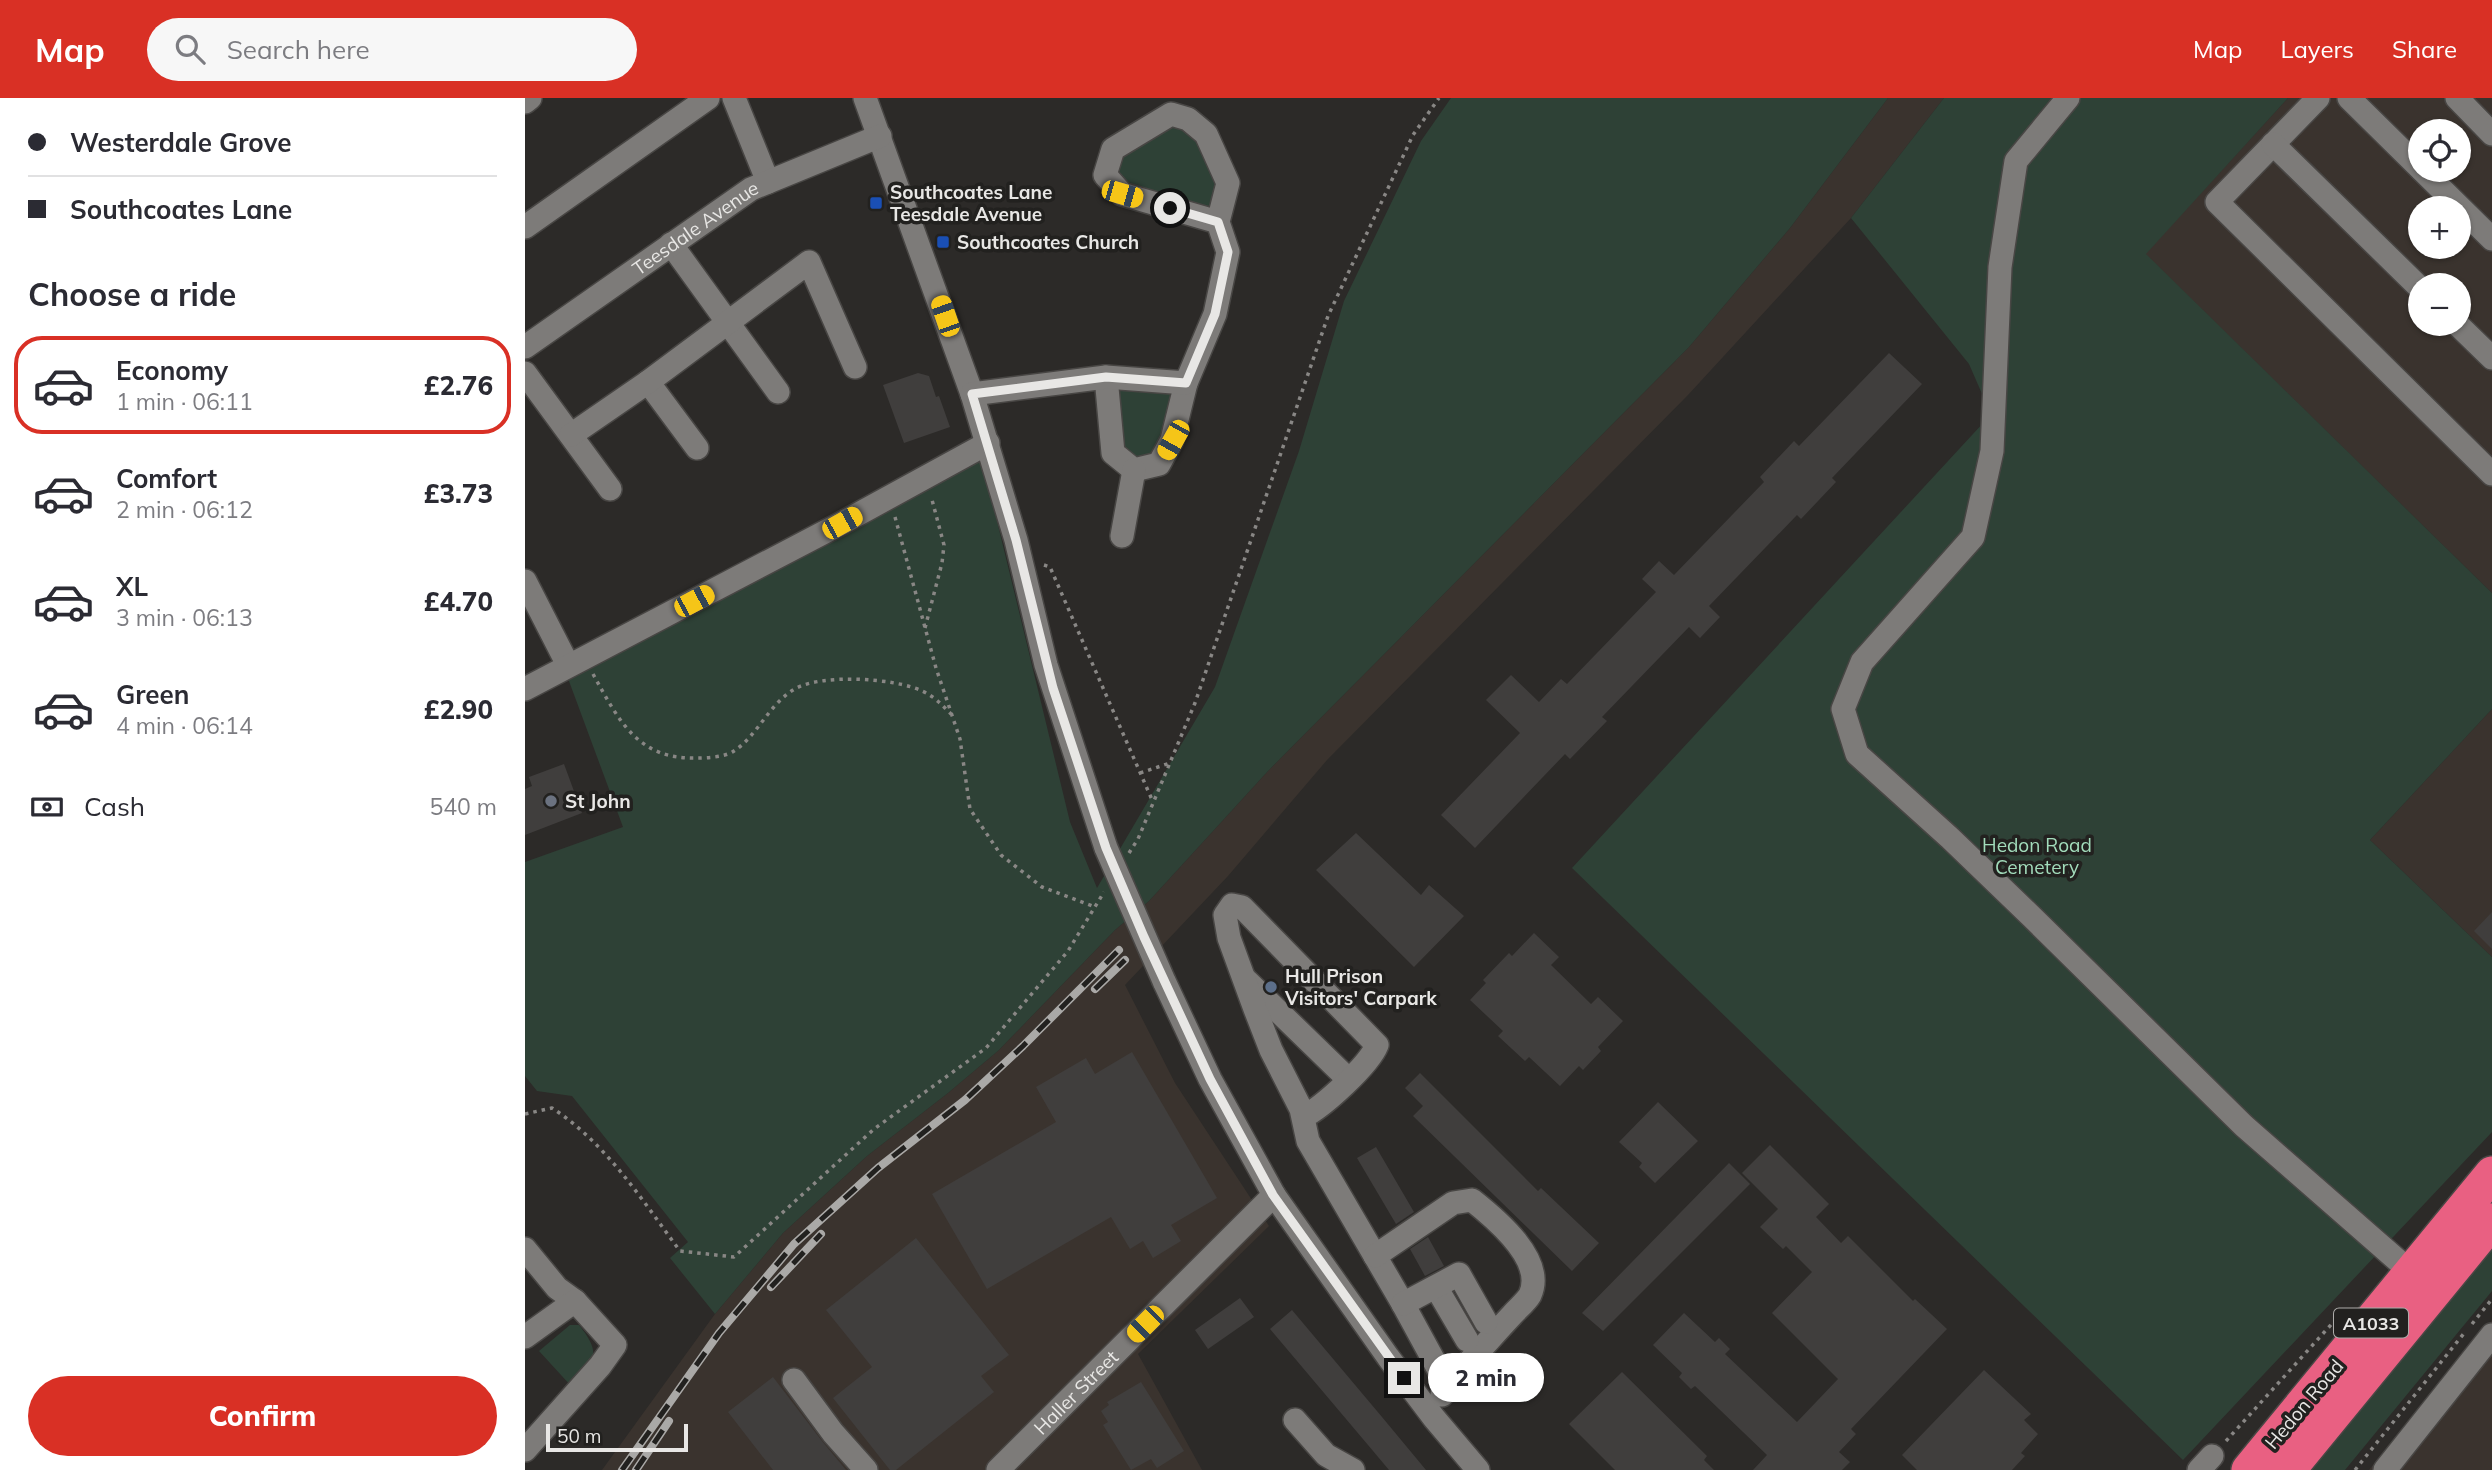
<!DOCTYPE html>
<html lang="en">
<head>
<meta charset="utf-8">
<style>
  :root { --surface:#fff; --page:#f7f7f7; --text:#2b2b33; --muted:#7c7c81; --line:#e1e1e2; --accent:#d93025 }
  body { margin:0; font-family:Mulish,sans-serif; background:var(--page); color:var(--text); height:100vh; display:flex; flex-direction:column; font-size:26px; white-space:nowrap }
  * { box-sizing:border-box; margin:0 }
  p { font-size:23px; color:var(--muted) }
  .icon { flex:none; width:38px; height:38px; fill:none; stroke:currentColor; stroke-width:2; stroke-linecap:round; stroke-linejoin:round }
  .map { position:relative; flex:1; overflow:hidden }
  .drawer { display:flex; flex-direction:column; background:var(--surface); width:525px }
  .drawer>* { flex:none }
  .top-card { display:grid; align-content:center; height:154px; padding:0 28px; background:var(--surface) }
  .controls { position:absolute; left:1883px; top:21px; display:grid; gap:14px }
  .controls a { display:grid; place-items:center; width:63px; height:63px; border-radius:50%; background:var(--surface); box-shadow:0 2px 5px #0004; font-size:35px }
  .scale { position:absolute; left:21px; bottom:18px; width:142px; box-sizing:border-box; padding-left:7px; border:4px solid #e8e7e5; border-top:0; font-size:19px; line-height:24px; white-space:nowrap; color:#e8e7e5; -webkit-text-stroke:5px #22211f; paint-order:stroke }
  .end { position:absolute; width:32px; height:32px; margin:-16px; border:9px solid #e8e7e5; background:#111; box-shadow:0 0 0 4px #111 }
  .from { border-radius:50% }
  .bubble { position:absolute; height:49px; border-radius:24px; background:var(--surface); box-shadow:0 2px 5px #0004; font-size:23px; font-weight:800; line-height:49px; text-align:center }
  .car { position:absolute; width:21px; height:42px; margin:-21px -10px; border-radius:9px; box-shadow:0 0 5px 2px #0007; background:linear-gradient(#f5c518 24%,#345 0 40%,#f5c518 0 76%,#345 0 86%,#f5c518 0) }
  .top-card b { display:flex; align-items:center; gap:24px; height:66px; font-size:26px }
  .top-card b+b { border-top:2px solid var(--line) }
  .top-card i { width:18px; height:18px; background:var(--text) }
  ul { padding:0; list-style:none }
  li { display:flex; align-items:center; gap:21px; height:98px; margin:0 14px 10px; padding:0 14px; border:4px solid transparent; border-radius:28px }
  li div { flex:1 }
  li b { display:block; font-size:26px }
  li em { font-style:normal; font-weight:800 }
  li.on { border-color:var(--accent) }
  li>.icon { width:63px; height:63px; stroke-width:1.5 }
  h2 { padding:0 28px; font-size:32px; line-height:84px }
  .pay { display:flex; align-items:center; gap:18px; height:77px; padding:0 28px; font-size:26px }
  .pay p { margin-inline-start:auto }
  .primary-button { display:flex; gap:14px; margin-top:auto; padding:14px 28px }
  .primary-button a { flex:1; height:80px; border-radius:42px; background:var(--accent); color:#fff; font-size:28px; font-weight:800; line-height:80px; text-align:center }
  header { display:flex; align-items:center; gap:42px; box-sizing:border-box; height:98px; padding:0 35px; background:var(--accent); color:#fff }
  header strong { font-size:33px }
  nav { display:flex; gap:38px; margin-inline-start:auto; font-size:24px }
  .search { width:490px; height:63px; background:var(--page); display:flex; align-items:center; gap:18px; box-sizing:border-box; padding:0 24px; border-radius:38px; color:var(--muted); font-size:26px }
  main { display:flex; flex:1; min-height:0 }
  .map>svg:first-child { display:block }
  .built { fill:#3a332e; fill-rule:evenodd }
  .green { fill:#2e4136 }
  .building { fill:#403e3d }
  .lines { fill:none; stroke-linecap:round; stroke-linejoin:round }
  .minor-casing { stroke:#484644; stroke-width:26 }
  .highway-casing { stroke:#484644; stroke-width:38 }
  .path { stroke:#898785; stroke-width:3.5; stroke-dasharray:3.5 5; stroke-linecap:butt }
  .minor { stroke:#7d7b79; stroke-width:23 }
  .highway { stroke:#e96082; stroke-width:35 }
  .rail-casing { stroke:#aaa9a7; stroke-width:8 }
  .rail { stroke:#22211f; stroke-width:5; stroke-dasharray:16; stroke-linecap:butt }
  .minor-bridge-casing { stroke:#484644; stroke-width:26; stroke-linecap:butt }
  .minor-bridge { stroke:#7d7b79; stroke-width:23 }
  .route { stroke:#e8e7e5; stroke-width:9 }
  .transit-dot { fill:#1a4fb4; stroke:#22211f; stroke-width:2.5 }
  .worship-dot { fill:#6b7280; stroke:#22211f; stroke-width:2.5 }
  .service-dot { fill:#5c6f8a; stroke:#22211f; stroke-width:2.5 }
  .labels { text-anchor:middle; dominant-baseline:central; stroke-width:7; stroke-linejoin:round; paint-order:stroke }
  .shield { fill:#22211f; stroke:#adacaa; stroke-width:2 }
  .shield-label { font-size:18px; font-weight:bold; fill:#e8e7e5 }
  .poi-label { font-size:19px; font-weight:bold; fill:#e8e7e5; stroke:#22211f; text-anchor:start }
  .street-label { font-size:19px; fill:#e8e7e5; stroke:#22211f }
  .park-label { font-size:19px; fill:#a2dcbb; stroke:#22211f }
</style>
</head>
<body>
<header>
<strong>Map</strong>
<div class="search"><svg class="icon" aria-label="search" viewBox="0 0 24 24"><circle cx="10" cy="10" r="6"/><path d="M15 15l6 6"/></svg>Search here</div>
<nav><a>Map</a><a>Layers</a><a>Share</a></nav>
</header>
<main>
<section class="drawer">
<div class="top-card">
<b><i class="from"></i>Westerdale Grove</b>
<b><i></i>Southcoates Lane</b>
</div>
<h2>Choose a ride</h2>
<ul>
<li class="on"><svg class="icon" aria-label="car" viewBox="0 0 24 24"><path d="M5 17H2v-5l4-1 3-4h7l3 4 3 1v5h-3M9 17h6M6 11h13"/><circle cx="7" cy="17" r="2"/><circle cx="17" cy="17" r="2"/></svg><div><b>Economy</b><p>1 min · 06:11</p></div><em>£2.76</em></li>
<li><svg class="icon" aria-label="car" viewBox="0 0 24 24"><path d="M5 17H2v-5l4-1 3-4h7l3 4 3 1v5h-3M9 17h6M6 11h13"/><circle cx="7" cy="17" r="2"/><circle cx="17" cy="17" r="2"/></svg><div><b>Comfort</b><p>2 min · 06:12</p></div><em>£3.73</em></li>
<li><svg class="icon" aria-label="car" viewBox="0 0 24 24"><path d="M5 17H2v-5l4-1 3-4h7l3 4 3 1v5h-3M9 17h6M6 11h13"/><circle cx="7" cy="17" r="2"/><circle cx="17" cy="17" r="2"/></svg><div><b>XL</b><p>3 min · 06:13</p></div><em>£4.70</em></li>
<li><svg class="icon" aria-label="car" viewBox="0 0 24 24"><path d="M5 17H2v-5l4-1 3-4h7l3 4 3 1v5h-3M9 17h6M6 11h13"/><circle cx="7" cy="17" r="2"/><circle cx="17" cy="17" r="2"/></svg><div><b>Green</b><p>4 min · 06:14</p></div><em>£2.90</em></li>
</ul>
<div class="pay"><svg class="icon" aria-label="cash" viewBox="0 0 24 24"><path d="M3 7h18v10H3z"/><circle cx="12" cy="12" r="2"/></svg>Cash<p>540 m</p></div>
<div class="primary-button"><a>Confirm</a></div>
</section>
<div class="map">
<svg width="1967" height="1372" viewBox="0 0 1967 1372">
  <rect width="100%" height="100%" fill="#2c2a28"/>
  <path class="built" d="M1363 0H1419L1326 120 1163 297 802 662 703 778 600 887 650 985 744 1128 613 1256 677 1372H77L190 1216 258 1135 342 1058 423 995 474 952 590 832 624 803 743 673 1164 249 1265 130Z
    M1763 0H1967V495L1620 156ZM1895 33H1934V72H1895ZM1895 110H1934V149H1895ZM1895 187H1934V226H1895Z
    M1967 611V859L1845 742Z
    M1967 1222V1372H1844L1937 1259Z"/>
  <path class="green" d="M926 0H1363L1265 130 1164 249 743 673 624 803 590 832 474 952 423 995 342 1058 258 1135 190 1216 145 1160 163 1144 47 998 12 993 0 978V764L98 729 41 575 456 357 545 724 572 790 690 589 774 353 819 203 896 43Z
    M1419 0H1763L1621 156 1967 495V611L1845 742 1967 859V1034L1658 1362 1047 770 1460 323 1461 305 1444 266 1326 120Z
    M663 21 703 85 693 124 597 96 588 51Z
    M581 279 661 285 634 366 588 355Z
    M1967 1133V1193L1820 1372H1772Z
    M45 1227H54C78 1257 69 1262 47 1289L14 1253Z"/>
  <path class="building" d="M1364 255 1397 286 1307 380 1311 384 1276 421 1272 417 1184 508 1195 519 1175 540 1164 529 1077 619 1082 623 1045 661 1040 656 950 750 916 717 995 635 961 602 986 577 1014 604 1036 581 1042 586 1131 494 1117 481 1134 463 1149 477 1239 384 1235 379 1269 343 1274 348Z
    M393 275 404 278 411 299 414 298 425 329 379 345 358 287Z
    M39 666 57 715 0 737V691L7 688 4 679Z
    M831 735 896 797 904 787 939 818 889 869 791 772Z
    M1967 814V851L1949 833Z
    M1009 835 1034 859 1026 867 1066 906 1073 899 1098 923 1073 949 1076 953 1058 972 1054 968 1035 988 1004 959 1000 963 973 938 978 933 945 902 961 885 958 882 984 855 987 858Z
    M607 954 692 1100 646 1127 656 1143 628 1160 618 1143 605 1151 586 1119 462 1191 407 1096 531 1024 511 989 561 960 570 976Z
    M895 975 1013 1093 1016 1090 1074 1145 1047 1173 888 1018 898 1008 880 990Z
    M1133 1004 1173 1043 1130 1085 1114 1069 1117 1065 1094 1044Z
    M1245 1047 1304 1106 1291 1119 1316 1145 1323 1138 1388 1203 1390 1201 1422 1231 1326 1331 1331 1336 1314 1354 1325 1364 1317 1372H1228L1242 1357 1170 1288 1166 1291 1154 1279 1157 1275 1128 1247 1159 1215 1190 1244 1194 1240 1205 1251 1200 1256 1272 1324 1313 1281 1247 1215 1287 1174 1261 1148 1258 1151 1235 1129 1253 1111 1217 1075Z
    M851 1049 889 1114 871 1126 832 1060Z
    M1204 1065 1225 1086 1078 1233 1057 1215Z
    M903 1139 919 1168 900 1178 885 1151Z
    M391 1140 484 1257 456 1278 469 1294 371 1372H365L308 1300 347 1269 301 1212Z
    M715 1200 729 1219 683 1251 670 1232Z
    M767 1212 857 1319 901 1372H864L843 1347 745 1231Z
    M1459 1272 1506 1316 1499 1322 1513 1336 1496 1355 1500 1358 1487 1372H1392L1377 1357Z
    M1097 1274 1182 1358 1179 1362 1189 1372H1090L1044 1326Z
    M248 1279 297 1343 321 1372H248L203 1314Z
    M616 1284 659 1353 632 1370 626 1361 606 1372 578 1327 583 1324 576 1313 584 1307 582 1304Z"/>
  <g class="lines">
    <defs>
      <g id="minor">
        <path d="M209 0 243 84"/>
        <path d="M340 0 447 296 491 442 521 567 581 750"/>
        <path d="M1543 0 1491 63 1475 169 1467 353 1448 439 1337 564 1318 611 1332 656 1425 740 1507 819 1719 1028 1887 1175"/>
        <path d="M1793 0 1692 104 1967 376"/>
        <path d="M1824 0 1895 70"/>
        <path d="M1932 0 1967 36"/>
        <path d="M0 4 5 0"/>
        <path d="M1748 46 1895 190"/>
        <path d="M1897 72 1967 141"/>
        <path d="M0 129 183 0"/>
        <path d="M146 146 253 294"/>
        <path d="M1932 226 1967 260"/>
        <path id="s1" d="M0 249 226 91 355 38"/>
        <path d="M0 275 85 391"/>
        <path d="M581 279 588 355 609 372 634 366 647 342 661 285"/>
        <path d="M123 284 172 350"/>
        <path d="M447 296 581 279 661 285 690 216 703 154 693 124 597 96 580 77 588 51 646 16 663 21 681 36 703 85 693 124"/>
        <path d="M46 337 123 284 284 164 330 269"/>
        <path d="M597 438 609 372"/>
        <path d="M0 483 43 567"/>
        <path d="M0 591 317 425 463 345"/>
        <path d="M639 883 685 981 749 1097 863 1259 909 1320 953 1372"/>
        <path d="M722 883 823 981"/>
        <path d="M778 1019C798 1009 844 967 852 947L717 809 707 807 700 817 704 840 730 911 746 952 776 1011 783 1043 878 1206 921 1285"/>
        <path d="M0 1151 32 1190 50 1203"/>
        <path d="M850 1158 928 1105 947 1102C971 1121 1021 1162 1005 1197 1001 1204 992 1211 987 1217 972 1233 958 1249 943 1265 932 1276 922 1282 917 1297"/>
        <path d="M911 1189 942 1242"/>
        <path d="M878 1206 934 1176 961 1224"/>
        <path d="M0 1239 50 1203 90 1247 75 1268 0 1352"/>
        <path d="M269 1282 308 1335 341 1372"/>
        <path d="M770 1322 801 1357 828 1372"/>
        <path id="s2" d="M473 1372 749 1097"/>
        <path d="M1674 1372 1687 1358"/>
        <path d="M1860 1372 1967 1237"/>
      </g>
      <path id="highway" d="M1724 1372 1967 1076
        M1763 1372 1967 1123"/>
    </defs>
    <use href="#minor" class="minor-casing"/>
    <use href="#highway" class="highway-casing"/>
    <path class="path" d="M370 419 411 570 435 641 445 711 476 757 517 789 570 809
      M519 467 525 469 628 704
      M400 530 417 465 419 447 406 398
      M68 576C94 623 113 662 172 660 183 660 200 659 209 653 232 638 243 608 268 592 294 575 370 580 397 593 409 598 417 607 426 616
      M615 675 645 665
      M604 755 613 741 670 605 803 218 888 37 914 0
      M0 1016 27 1010C81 1045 117 1102 155 1153L209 1159 349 1031 461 950 543 853 579 794
      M1947 1226 1967 1201
      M1701 1343 1813 1219
      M1830 1372 1940 1234"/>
    <use href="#minor" class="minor"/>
    <use href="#highway" class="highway"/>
    <defs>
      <path id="rail" d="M570 891 600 862
        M246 1189 296 1136
        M97 1372 194 1235 269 1146 353 1070 440 1002 498 948 594 852
        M111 1372 144 1323"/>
    </defs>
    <use href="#rail" class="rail-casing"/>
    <use href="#rail" class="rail"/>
    <defs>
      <path id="minor-bridge" d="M581 750 639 883"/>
    </defs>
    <use href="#minor-bridge" class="minor-bridge-casing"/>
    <use href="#minor-bridge" class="minor-bridge"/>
  </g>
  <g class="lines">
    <path class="route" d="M645 110 693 124 703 154 690 216 661 285 581 279 447 296 491 442 528 590 581 750 619 839 685 981 748 1097 879 1280"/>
  </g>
  <g class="transit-dot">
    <rect x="344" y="98" width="14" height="14" rx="3.5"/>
    <rect x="411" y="137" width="14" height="14" rx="3.5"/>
  </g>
  <circle class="worship-dot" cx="26" cy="703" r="7"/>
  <circle class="service-dot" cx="746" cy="889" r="7"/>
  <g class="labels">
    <rect class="shield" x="1809" y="1210.5" width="74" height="29" rx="5"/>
    <g class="shield-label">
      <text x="1846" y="1225">A1033</text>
    </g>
    <g class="poi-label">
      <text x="365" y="94">Southcoates Lane<tspan x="365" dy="22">Teesdale Avenue</tspan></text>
      <text x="432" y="144">Southcoates Church</text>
      <text x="40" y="703">St John</text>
      <text x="760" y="878">Hull Prison<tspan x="760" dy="22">Visitors' Carpark</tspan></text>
    </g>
    <g class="street-label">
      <text stroke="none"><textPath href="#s1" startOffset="208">Teesdale Avenue</textPath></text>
      <text stroke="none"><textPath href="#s2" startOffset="110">Haller Street</textPath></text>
      <text transform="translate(1779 1306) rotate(-50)">Hedon Road</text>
    </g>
    <g class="park-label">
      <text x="1512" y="747">Hedon Road<tspan x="1512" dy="22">Cemetery</tspan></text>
    </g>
  </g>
</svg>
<div class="controls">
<a><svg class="icon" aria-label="locate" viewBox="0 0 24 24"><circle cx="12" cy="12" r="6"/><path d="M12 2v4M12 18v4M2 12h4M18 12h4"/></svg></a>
<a>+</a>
<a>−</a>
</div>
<div class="scale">50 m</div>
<i class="end from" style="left:645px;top:110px"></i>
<i class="end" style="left:879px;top:1280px"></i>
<div class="bubble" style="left:903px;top:1255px;width:116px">2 min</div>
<i class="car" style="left:597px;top:96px;rotate:106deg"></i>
<i class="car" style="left:420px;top:218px;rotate:341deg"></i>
<i class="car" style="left:648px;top:342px;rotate:209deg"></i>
<i class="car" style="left:317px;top:425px;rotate:61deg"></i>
<i class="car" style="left:169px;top:503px;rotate:62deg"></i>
<i class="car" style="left:620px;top:1226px;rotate:225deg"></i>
</div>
</main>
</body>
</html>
